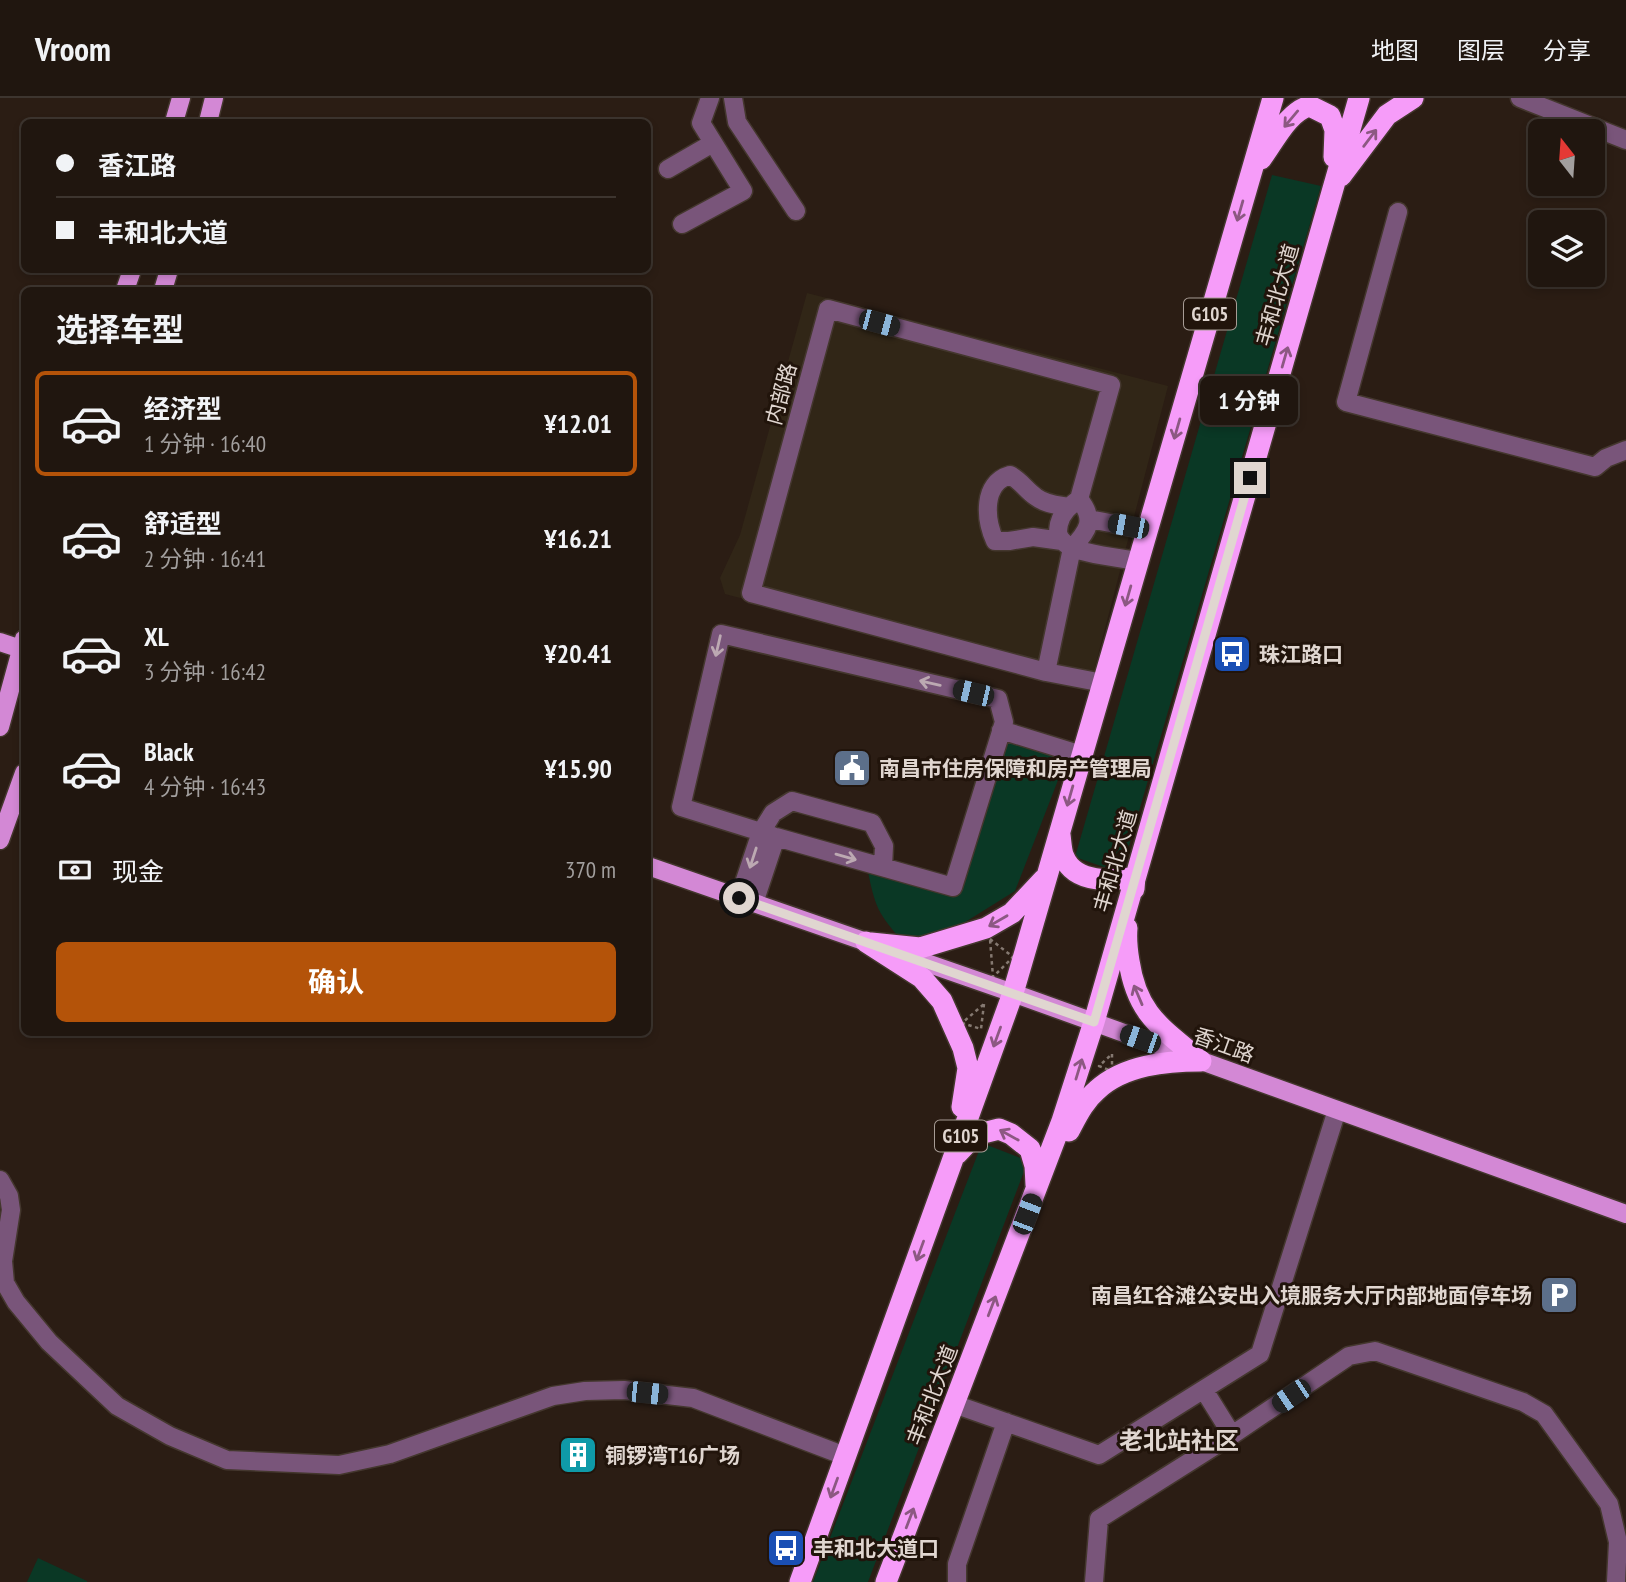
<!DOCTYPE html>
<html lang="zh">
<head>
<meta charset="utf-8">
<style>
  :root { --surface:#20160f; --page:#2d231d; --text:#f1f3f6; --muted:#a29f9e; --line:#3d352f; --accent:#b45309 }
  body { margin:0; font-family:"PT Sans Narrow","Noto Sans SC",sans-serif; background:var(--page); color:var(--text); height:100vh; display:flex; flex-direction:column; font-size:26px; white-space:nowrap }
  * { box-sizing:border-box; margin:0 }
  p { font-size:23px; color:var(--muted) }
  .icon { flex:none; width:38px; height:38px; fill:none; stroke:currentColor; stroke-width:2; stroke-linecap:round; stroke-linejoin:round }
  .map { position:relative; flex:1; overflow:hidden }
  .side { position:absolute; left:21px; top:189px; width:630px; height:749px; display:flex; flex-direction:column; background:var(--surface); border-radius:10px; box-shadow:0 4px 10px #0003,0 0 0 2px var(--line) }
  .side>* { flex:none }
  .guide { position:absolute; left:21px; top:21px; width:630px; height:154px; border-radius:10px; box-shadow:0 4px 10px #0003,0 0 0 2px var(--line); display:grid; align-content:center; height:154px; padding:0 35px; background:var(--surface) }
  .needle { width:46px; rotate:343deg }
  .controls { position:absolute; left:1528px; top:21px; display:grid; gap:14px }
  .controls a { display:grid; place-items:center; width:77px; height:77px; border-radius:10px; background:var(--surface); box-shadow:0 4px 10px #0003,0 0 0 2px var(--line); font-size:35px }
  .end { position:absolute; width:32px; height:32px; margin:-16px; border:9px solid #e0d6d0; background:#111; box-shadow:0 0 0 4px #111 }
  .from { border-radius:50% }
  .bubble { position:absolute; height:49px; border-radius:10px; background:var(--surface); box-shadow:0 4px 10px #0003,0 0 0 2px var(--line); font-size:23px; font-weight:700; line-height:49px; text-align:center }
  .car { position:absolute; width:21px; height:42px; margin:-21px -10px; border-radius:9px; box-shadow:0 0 5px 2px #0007; background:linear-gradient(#222 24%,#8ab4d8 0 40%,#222 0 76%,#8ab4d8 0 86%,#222 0) }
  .guide b { display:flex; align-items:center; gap:24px; height:66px; font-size:26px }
  .guide b+b { border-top:2px solid var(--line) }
  .guide i { width:18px; height:18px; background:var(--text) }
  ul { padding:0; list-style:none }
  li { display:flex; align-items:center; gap:21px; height:105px; margin:0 14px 10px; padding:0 21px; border:4px solid transparent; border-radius:10px }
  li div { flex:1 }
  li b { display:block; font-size:26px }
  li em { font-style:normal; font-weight:700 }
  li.on { border-color:var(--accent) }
  li>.icon { width:63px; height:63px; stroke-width:1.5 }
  h2 { padding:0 35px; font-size:32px; line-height:84px }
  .pay { display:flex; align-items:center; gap:18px; height:77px; padding:0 35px; font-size:26px }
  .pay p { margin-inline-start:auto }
  .button { display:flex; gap:14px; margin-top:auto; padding:14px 35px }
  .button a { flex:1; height:80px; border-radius:10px; background:var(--accent); color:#fff; font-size:28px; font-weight:700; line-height:80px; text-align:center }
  header { display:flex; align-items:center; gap:42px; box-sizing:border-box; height:98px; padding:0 35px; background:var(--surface); border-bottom:2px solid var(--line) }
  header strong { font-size:33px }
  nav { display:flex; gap:38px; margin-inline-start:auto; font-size:24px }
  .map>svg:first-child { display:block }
  .commercial { fill:#312617 }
  .green { fill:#0a3825 }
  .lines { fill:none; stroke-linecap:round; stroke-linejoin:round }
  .minor-casing { stroke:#44372e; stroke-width:21 }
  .major-casing { stroke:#44372e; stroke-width:21 }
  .highway-casing { stroke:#44372e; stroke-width:24 }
  .path { stroke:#857971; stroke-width:2.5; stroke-dasharray:3.5 3.5; stroke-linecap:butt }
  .minor { stroke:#79557a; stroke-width:18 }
  .major { stroke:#d388d5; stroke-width:18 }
  .highway { stroke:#f69cf9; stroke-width:21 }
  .oneway { stroke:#8c5882 }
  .oneway2 { stroke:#bca9b2 }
  .route { stroke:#e0d6d0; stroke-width:9 }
  .labels { text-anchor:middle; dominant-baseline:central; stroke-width:6; stroke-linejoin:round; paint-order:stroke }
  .shield { fill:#21140b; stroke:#a79c95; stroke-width:2 }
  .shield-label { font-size:19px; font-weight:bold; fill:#e0d6d0 }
  .street-label { font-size:21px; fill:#e0d6d0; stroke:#21140b }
  .poi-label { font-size:21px; font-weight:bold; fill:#e0d6d0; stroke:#21140b; text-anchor:start }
  .quarter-label { font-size:24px; font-weight:bold; fill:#e0d6d0; stroke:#21140b }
</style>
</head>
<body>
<header>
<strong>Vroom</strong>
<nav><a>地图</a><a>图层</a><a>分享</a></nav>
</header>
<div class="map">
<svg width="1626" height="1484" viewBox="0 0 1626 1484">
  <rect width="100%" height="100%" fill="#2b1d14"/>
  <path class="commercial" d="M807 195 1168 288 1089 592 725 496 720 480 740 437Z"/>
  <path class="green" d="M1272 77 1321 88 1121 775 1075 759Z
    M1000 638 1067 659 1015 793 938 841 905 846C877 815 875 809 867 769L956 793Z
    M982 1045 1028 1063 868 1484H813Z
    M38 1460 87 1483V1484H27Z"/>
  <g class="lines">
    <defs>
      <path id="minor" d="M733 0 737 24 796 113
        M1520 0 1626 42
        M668 71 713 45
        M1398 114 1346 304 1595 369 1606 360 1626 352
        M682 126 743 93 701 25 710 0
        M1079 401 1111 287 828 211 751 495 1046 574 1103 585
        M1089 421 1147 432
        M1062 443 1033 439 1009 443H995C985 421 982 385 1010 377 1021 383 1026 392 1036 399 1045 406 1058 407 1068 409
        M1046 574 1072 450C1088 433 1096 422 1079 401 1070 408 1062 414 1059 426 1058 432 1057 436 1061 441 1070 456 1121 460 1138 463
        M1001 632 1082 657
        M773 738 761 734 773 715 792 703 872 725 884 748 883 769
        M739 800 761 734 681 709 721 536 998 601 1004 624 953 789 776 739 754 805
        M0 1082 9 1098 11 1112 3 1163 5 1185 16 1204 49 1244 117 1308 170 1338 227 1362 339 1367 390 1356 553 1298 585 1293 624 1292 693 1300 845 1358
        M1204 1292 1232 1337
        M954 1306 1099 1357 1260 1256 1337 1012
        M957 1484V1466L1006 1324
        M1094 1484 1099 1421 1232 1337 1349 1258 1375 1253 1523 1304 1544 1316 1609 1406 1618 1444 1616 1484"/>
      <path id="major" d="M174 24 181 0
        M208 24 214 0
        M125 192 132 172
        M163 192 169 172
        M0 544 24 552
        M0 629 24 541
        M0 742 24 675
        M648 768 1013 895 1626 1116"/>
      <path id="highway" d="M1261 61C1274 44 1288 13 1310 8L1330 18 1335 32 1334 59
        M1341 78 1387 17 1413 0
        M1060 737C1061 743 1061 753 1064 759 1075 786 1113 783 1135 779L1134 791
        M1127 830C1126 841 1127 851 1129 863 1137 917 1162 930 1201 963
        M866 844 922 880 942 903 963 950 968 970 962 1009
        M871 845 920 850 986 830 1012 815 1044 781
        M1069 1033C1077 1018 1084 1003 1097 992 1124 967 1166 963 1201 963
        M957 1056 975 1037 999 1031 1011 1036 1030 1051 1035 1068 1036 1087
        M800 1484 1013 895 1273 0
        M886 1484 1062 1023 1094 924 1359 0"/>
    </defs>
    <use href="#minor" class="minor-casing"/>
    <use href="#major" class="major-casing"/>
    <use href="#highway" class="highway-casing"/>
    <path class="path" d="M990 841 1013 859 993 879Z
      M984 906 981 931 962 925Z
      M1112 956V973L1099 968Z"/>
    <use href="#minor" class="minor"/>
    <use href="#major" class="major"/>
    <use href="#highway" class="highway"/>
  </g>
  <defs><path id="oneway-shaft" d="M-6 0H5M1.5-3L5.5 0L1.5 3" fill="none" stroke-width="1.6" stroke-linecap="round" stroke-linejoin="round" transform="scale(1.75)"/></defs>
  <g class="oneway">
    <use href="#oneway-shaft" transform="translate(1291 21) rotate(130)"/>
    <use href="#oneway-shaft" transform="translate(1370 40) rotate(-53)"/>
    <use href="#oneway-shaft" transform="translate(1240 113) rotate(106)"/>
    <use href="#oneway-shaft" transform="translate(1285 259) rotate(-74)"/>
    <use href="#oneway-shaft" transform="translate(1177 331) rotate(106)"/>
    <use href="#oneway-shaft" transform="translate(1128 498) rotate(106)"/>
    <use href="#oneway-shaft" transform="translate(1070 698) rotate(106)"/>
    <use href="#oneway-shaft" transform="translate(998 823) rotate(150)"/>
    <use href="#oneway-shaft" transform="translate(1138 897) rotate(-113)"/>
    <use href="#oneway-shaft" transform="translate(997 939) rotate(110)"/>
    <use href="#oneway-shaft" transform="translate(1079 971) rotate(-73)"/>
    <use href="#oneway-shaft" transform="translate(1009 1037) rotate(-151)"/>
    <use href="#oneway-shaft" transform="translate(920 1153) rotate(110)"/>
    <use href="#oneway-shaft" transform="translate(992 1208) rotate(-69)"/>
    <use href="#oneway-shaft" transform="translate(834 1390) rotate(110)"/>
    <use href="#oneway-shaft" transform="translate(910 1420) rotate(-69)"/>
  </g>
  <g class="oneway2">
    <use href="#oneway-shaft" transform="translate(718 548) rotate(103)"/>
    <use href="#oneway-shaft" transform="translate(930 585) rotate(-167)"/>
    <use href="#oneway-shaft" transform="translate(846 759) rotate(16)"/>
    <use href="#oneway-shaft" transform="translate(753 760) rotate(108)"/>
  </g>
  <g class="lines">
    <path class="route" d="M739 800 1094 924 1250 380"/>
  </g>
  <defs>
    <symbol id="bus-square" viewBox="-11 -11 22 22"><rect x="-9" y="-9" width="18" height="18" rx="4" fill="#1a4fb4" stroke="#21140b"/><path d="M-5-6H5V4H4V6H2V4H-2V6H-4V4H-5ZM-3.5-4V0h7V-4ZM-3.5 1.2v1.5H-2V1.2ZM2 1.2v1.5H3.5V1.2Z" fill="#fff"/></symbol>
    <symbol id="civic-square" viewBox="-11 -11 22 22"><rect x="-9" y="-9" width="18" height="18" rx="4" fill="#5c6f8a" stroke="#21140b"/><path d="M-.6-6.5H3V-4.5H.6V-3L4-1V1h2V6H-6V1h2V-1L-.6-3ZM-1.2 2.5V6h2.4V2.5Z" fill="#fff"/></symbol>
    <symbol id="parking-square" viewBox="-11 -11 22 22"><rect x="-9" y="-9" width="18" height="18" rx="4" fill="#5c6f8a" stroke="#21140b"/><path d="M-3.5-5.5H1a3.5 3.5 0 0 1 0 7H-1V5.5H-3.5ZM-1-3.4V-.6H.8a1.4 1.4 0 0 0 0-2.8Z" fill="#fff"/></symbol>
    <symbol id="building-square" viewBox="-11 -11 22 22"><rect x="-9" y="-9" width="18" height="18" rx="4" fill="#0f9aa8" stroke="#21140b"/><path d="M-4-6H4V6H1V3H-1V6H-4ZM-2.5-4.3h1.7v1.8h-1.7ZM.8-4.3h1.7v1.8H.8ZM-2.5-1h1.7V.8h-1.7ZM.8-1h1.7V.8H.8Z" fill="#fff"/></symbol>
  </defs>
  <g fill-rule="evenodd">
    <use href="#bus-square" x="1210" y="534" width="44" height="44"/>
    <use href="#civic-square" x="830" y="648" width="44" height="44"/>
    <use href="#parking-square" x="1537" y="1175" width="44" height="44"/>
    <use href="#building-square" x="556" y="1335" width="44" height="44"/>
    <use href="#bus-square" x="764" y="1428" width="44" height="44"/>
  </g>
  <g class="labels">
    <g class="shield">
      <rect x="1184" y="200.5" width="52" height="31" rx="5"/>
      <rect x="935" y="1022.5" width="52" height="31" rx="5"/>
    </g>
    <g class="shield-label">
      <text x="1210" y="216">G105</text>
      <text x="961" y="1038">G105</text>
    </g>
    <g class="street-label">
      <text transform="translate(1277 197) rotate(-74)">丰和北大道</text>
      <text transform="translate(781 296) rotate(-75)">内部路</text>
      <text transform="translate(1115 763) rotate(-74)">丰和北大道</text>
      <text transform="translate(1224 947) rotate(20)">香江路</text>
      <text transform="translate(932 1297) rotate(-69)">丰和北大道</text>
    </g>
    <g class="poi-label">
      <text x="1259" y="556">珠江路口</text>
      <text x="879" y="670">南昌市住房保障和房产管理局</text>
      <text x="1532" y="1197" text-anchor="end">南昌红谷滩公安出入境服务大厅内部地面停车场</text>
      <text x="605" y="1357">铜锣湾T16广场</text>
      <text x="813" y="1450">丰和北大道口</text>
    </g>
    <g class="quarter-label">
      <text x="1179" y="1342">老北站社区</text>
    </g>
  </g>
</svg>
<div class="controls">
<a><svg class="needle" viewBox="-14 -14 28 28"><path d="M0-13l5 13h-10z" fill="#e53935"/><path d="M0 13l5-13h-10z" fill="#a29f9e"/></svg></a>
<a><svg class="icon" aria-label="layers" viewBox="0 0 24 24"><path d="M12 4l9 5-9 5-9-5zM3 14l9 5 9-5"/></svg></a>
</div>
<i class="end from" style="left:739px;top:800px"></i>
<i class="end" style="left:1250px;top:380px"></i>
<div class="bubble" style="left:1200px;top:278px;width:98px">1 分钟</div>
<i class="car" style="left:879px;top:225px;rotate:105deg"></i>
<i class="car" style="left:1128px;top:428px;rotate:281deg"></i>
<i class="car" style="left:973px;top:595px;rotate:283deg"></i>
<i class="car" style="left:1140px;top:941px;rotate:289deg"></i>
<i class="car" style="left:1027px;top:1116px;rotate:21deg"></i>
<i class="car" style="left:647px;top:1295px;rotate:96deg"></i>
<i class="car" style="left:1291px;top:1298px;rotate:236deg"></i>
<div class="guide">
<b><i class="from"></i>香江路</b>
<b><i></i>丰和北大道</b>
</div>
<section class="side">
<h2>选择车型</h2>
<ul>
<li class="on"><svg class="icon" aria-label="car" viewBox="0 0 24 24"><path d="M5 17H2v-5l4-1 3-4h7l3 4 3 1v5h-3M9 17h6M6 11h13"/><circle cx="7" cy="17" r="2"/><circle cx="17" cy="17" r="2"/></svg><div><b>经济型</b><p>1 分钟 · 16:40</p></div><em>¥12.01</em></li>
<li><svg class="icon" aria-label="car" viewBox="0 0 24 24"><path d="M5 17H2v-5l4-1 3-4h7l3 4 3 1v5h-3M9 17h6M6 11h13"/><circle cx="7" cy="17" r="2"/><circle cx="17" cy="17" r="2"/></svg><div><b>舒适型</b><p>2 分钟 · 16:41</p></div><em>¥16.21</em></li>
<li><svg class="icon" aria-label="car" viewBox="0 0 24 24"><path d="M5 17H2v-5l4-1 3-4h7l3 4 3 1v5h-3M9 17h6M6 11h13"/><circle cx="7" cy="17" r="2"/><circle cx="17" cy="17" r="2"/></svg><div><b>XL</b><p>3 分钟 · 16:42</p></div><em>¥20.41</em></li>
<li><svg class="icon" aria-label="car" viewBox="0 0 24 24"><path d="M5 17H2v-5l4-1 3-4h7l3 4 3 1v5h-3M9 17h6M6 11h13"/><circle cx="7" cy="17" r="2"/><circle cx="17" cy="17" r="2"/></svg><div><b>Black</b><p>4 分钟 · 16:43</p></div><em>¥15.90</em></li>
</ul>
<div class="pay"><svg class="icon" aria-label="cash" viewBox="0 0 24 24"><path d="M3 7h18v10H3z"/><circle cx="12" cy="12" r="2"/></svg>现金<p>370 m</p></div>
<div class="button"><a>确认</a></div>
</section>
</div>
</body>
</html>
